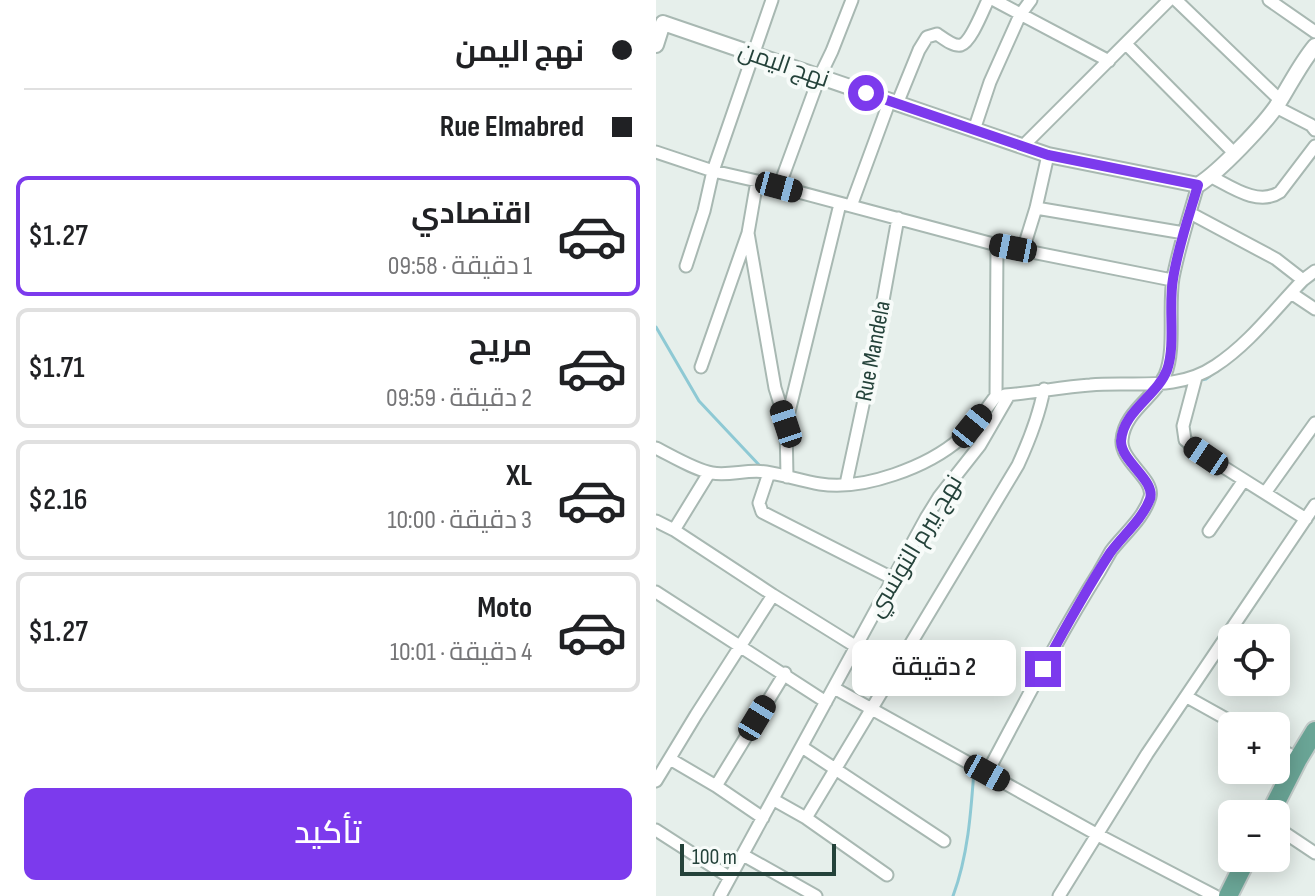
<!DOCTYPE html>
<html lang="ar">
<head>
<meta charset="utf-8">
<style>
  :root { --surface:#fff; --page:#f6f6f6; --text:#202124; --muted:#757577; --line:#e0e0e0; --accent:#7c3aed }
  body { margin:0; font-family:"Sofia Sans Condensed",Cairo,sans-serif; background:var(--page); color:var(--text); direction:rtl; height:100vh; display:flex; flex-direction:column; font-size:30px; white-space:nowrap }
  * { box-sizing:border-box; margin:0 }
  p { font-size:26px; color:var(--muted) }
  .icon { flex:none; width:44px; height:44px; fill:none; stroke:currentColor; stroke-width:2; stroke-linecap:round; stroke-linejoin:round }
  .map { position:relative; flex:1; overflow:hidden; direction:ltr }
  .side { display:flex; flex-direction:column; background:var(--surface); width:656px }
  .side>* { flex:none }
  .hud { display:grid; align-content:center; height:176px; padding:0 24px; background:var(--surface) }
  .buttons { position:absolute; left:562px; top:624px; display:grid; gap:16px }
  .buttons a { display:grid; place-items:center; width:72px; height:72px; border-radius:12px; background:var(--surface); box-shadow:0 4px 20px #0003; font-size:40px }
  .scale { position:absolute; left:24px; bottom:20px; width:156px; box-sizing:border-box; padding-left:8px; border:4px solid #24423a; border-top:0; font-size:22px; line-height:28px; white-space:nowrap; color:#24423a; -webkit-text-stroke:6px #f7fbf9; paint-order:stroke }
  .end { position:absolute; width:36px; height:36px; margin:-18px; border:10px solid #7c3aed; background:#fff; box-shadow:0 0 0 4px #fff }
  .from { border-radius:50% }
  .bubble { position:absolute; height:56px; border-radius:12px; background:var(--surface); box-shadow:0 4px 20px #0003; font-size:26px; font-weight:600; line-height:56px; text-align:center; direction:rtl }
  .car { position:absolute; width:24px; height:48px; margin:-24px -12px; border-radius:10px; box-shadow:0 0 6px 2px #0007; background:linear-gradient(#222 24%,#8ab4d8 0 40%,#222 0 76%,#8ab4d8 0 86%,#222 0) }
  .hud b { display:flex; align-items:center; gap:28px; height:76px; font-size:30px }
  .hud b+b { border-top:2px solid var(--line) }
  .hud i { width:20px; height:20px; background:var(--text) }
  ul { padding:0; list-style:none }
  li { display:flex; align-items:center; gap:24px; height:120px; margin:0 16px 12px; padding:0 8px; border:4px solid var(--line); border-radius:12px }
  li div { flex:1 }
  li b { display:block; font-size:30px }
  li em { font-style:normal; font-weight:600 }
  li.selected { border-color:var(--accent) }
  li>.icon { width:72px; height:72px; stroke-width:1.5 }
  .primary-button { display:flex; gap:16px; margin-top:auto; padding:16px 24px }
  .primary-button a { flex:1; height:92px; border-radius:12px; background:var(--accent); color:#fff; font-size:32px; font-weight:600; line-height:92px; text-align:center }
  main { display:flex; flex:1; min-height:0 }
  .map>svg:first-child { display:block }
  .lines { fill:none; stroke-linecap:round; stroke-linejoin:round }
  .stream { stroke:#8ec9d4; stroke-width:3 }
  .minor-casing { stroke:#a8b8b2; stroke-width:15 }
  .tertiary-casing { stroke:#a8b8b2; stroke-width:18 }
  .primary-casing { stroke:#c2cac8; stroke-width:22 }
  .minor { stroke:#fff; stroke-width:11 }
  .tertiary { stroke:#fff; stroke-width:14 }
  .primary { stroke:#6aa596; stroke-width:18 }
  .route { stroke:#7c3aed; stroke-width:10 }
  .labels { text-anchor:middle; dominant-baseline:central; stroke-width:8; stroke-linejoin:round; paint-order:stroke }
  .street-label { font-size:24px; fill:#24423a; stroke:#f7fbf9 }
</style>
</head>
<body>
<main>
<div class="map">
<svg width="659" height="896" viewBox="0 0 659 896">
  <rect width="100%" height="100%" fill="#e6efeb"/>
  <g class="lines">
    <path class="stream" d="M643 293 654 281
      M0 327 43 401 105 467
      M541 381 550 379 559 372
      M297 896C312 856 315 812 318 770"/>
    <defs>
      <path id="minor" d="M338 0 453 61
        M520 0 624 100
        M613 0 659 32
        M470 44 578 153
        M241 104 263 50 271 37 281 34C287 38 298 47 305 45 315 42 327 10 332 0
        M620 107 655 125 659 130
        M318 130 334 82 364 15 375 0
        M367 146 513 0
        M0 152 57 171 101 181 341 245 516 280
        M554 176C574 186 602 207 624 192L659 146
        M101 181 92 233 119 388 130 423
        M123 187 163 78 176 51 196 0
        M195 206 234 100
        M380 208 528 233
        M534 213 620 259 647 280
        M367 250 380 208 392 155
        M30 266 48 211 57 171 116 0
        M635 293 659 309
        M45 367 92 233
        M540 377 527 426 529 440 550 456 650 519
        M349 395C377 393 405 387 434 385 477 381 521 392 559 366 593 344 619 309 647 280L659 271
        M340 396 341 245
        M0 448C16 456 39 470 56 473 74 476 92 469 110 472 128 475 146 481 164 484 207 491 272 467 305 438 319 427 329 410 340 396
        M113 473 103 503 106 512 238 579
        M131 477 130 424 184 204
        M190 484 214 372 242 218
        M609 493 659 423
        M0 521 18 530 117 595 199 646
        M18 530 53 473
        M553 531 588 480
        M0 592 170 702
        M178 688 442 835 559 896
        M531 697 583 726
        M146 747 288 841
        M620 747 642 759
        M14 759 60 786 107 818
        M331 773C367 706 402 637 443 572 447 565 451 558 455 551 468 534 488 518 494 497 499 479 464 461 466 440 468 412 498 398 509 375 520 350 512 307 517 278 523 247 533 216 542 185
        M0 781 40 715 117 595
        M60 786 129 673
        M118 800 150 818 231 875
        M150 818 362 465C373 441 383 416 388 389
        M620 827 659 853
        M0 830 73 877
        M87 855 160 896
        M64 896 270 518 283 497 324 445 353 395
        M403 896 491 754 659 505"/>
      <path id="tertiary" d="M0 45 7 23 392 155 542 185C563 172 608 125 622 104 634 85 644 64 659 46"/>
      <path id="primary" d="M614 814 642 759 659 731
        M572 896 591 858"/>
    </defs>
    <use href="#minor" class="minor-casing"/>
    <use href="#tertiary" class="tertiary-casing"/>
    <use href="#primary" class="primary-casing"/>
    <use href="#minor" class="minor"/>
    <use href="#tertiary" class="tertiary"/>
    <use href="#primary" class="primary"/>
  </g>
  <g class="lines">
    <path class="route" d="M210 93 392 155 542 185C533 216 522 247 517 279 512 306 520 345 511 370 501 396 467 411 465 441 465 462 500 480 494 499 486 520 467 535 454 553 430 590 408 630 387 669"/>
  </g>
  <g class="labels">
    <g class="street-label">
      <text transform="translate(128 65) rotate(19)">نهج اليمن</text>
      <text transform="translate(217 351) rotate(-79)">Rue Mandela</text>
      <text transform="translate(259 546) rotate(-59)">نهج بيرم التونسي</text>
    </g>
  </g>
</svg>
<div class="buttons">
<a><svg class="icon" aria-label="locate" viewBox="0 0 24 24"><circle cx="12" cy="12" r="6"/><path d="M12 2v4M12 18v4M2 12h4M18 12h4"/></svg></a>
<a>+</a>
<a>−</a>
</div>
<div class="scale">100 m</div>
<i class="end from" style="left:210px;top:93px"></i>
<i class="end" style="left:387px;top:669px"></i>
<div class="bubble" style="left:196px;top:640px;width:164px">2 دقيقة</div>
<i class="car" style="left:123px;top:187px;rotate:105deg"></i>
<i class="car" style="left:357px;top:248px;rotate:281deg"></i>
<i class="car" style="left:130px;top:424px;rotate:342deg"></i>
<i class="car" style="left:316px;top:426px;rotate:39deg"></i>
<i class="car" style="left:550px;top:456px;rotate:304deg"></i>
<i class="car" style="left:101px;top:718px;rotate:31deg"></i>
<i class="car" style="left:331px;top:773px;rotate:119deg"></i>
</div>
<section class="side">
<div class="hud">
<b><i class="from"></i>نهج اليمن</b>
<b><i></i>Rue Elmabred</b>
</div>
<ul>
<li class="selected"><svg class="icon" aria-label="car" viewBox="0 0 24 24"><path d="M5 17H2v-5l4-1 3-4h7l3 4 3 1v5h-3M9 17h6M6 11h13"/><circle cx="7" cy="17" r="2"/><circle cx="17" cy="17" r="2"/></svg><div><b>اقتصادي</b><p>1 دقيقة · 09:58</p></div><em>$1.27</em></li>
<li><svg class="icon" aria-label="car" viewBox="0 0 24 24"><path d="M5 17H2v-5l4-1 3-4h7l3 4 3 1v5h-3M9 17h6M6 11h13"/><circle cx="7" cy="17" r="2"/><circle cx="17" cy="17" r="2"/></svg><div><b>مريح</b><p>2 دقيقة · 09:59</p></div><em>$1.71</em></li>
<li><svg class="icon" aria-label="car" viewBox="0 0 24 24"><path d="M5 17H2v-5l4-1 3-4h7l3 4 3 1v5h-3M9 17h6M6 11h13"/><circle cx="7" cy="17" r="2"/><circle cx="17" cy="17" r="2"/></svg><div><b>XL</b><p>3 دقيقة · 10:00</p></div><em>$2.16</em></li>
<li><svg class="icon" aria-label="car" viewBox="0 0 24 24"><path d="M5 17H2v-5l4-1 3-4h7l3 4 3 1v5h-3M9 17h6M6 11h13"/><circle cx="7" cy="17" r="2"/><circle cx="17" cy="17" r="2"/></svg><div><b>Moto</b><p>4 دقيقة · 10:01</p></div><em>$1.27</em></li>
</ul>
<div class="primary-button"><a>تأكيد</a></div>
</section>
</main>
</body>
</html>
